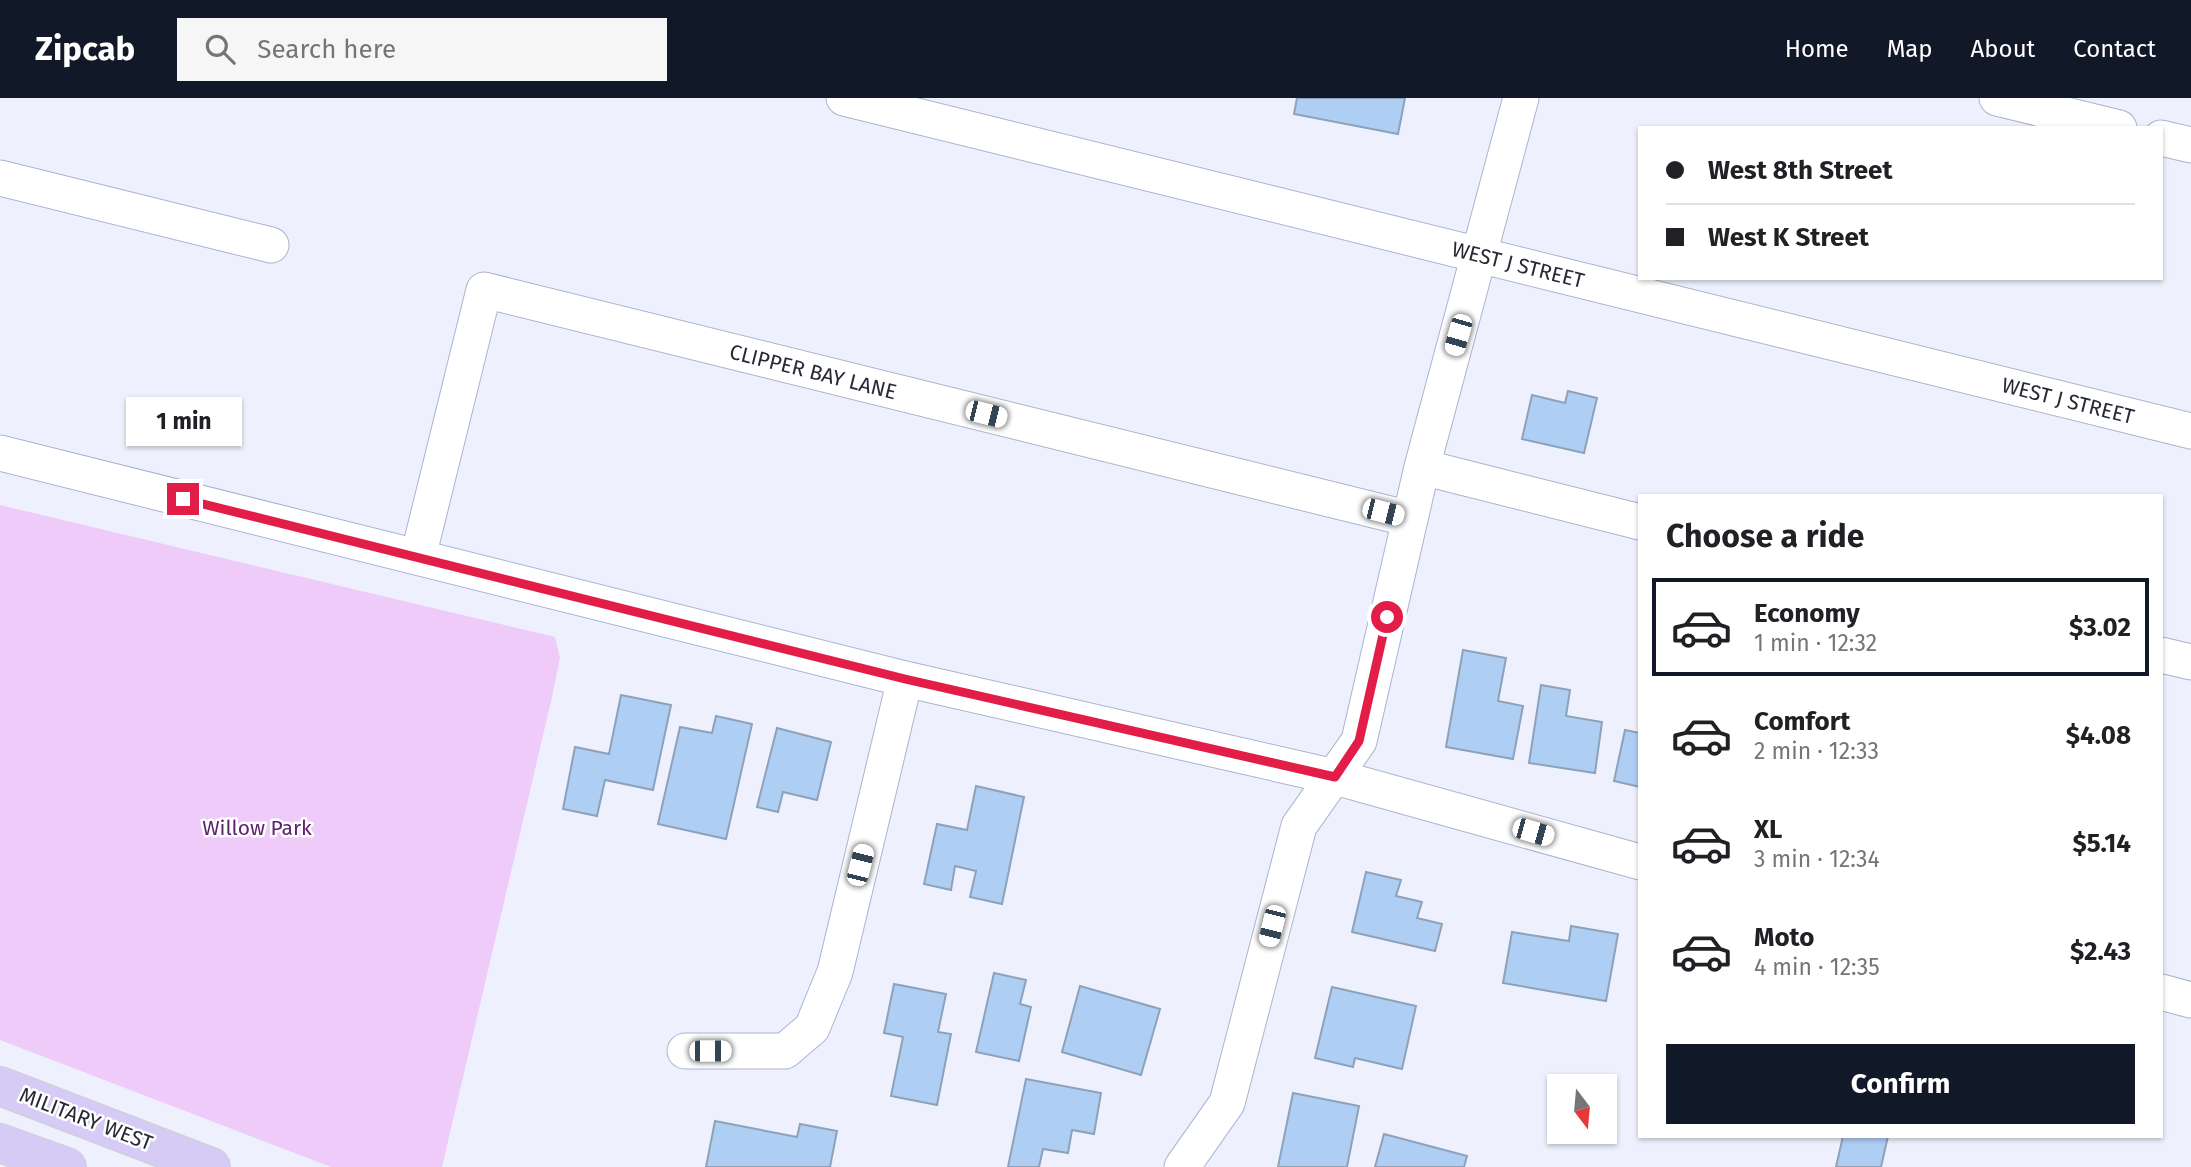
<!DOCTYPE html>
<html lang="en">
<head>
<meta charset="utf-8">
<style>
  :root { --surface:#fff; --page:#f6f6f6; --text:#202124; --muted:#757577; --line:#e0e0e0; --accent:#111827 }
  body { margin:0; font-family:"Fira Sans",sans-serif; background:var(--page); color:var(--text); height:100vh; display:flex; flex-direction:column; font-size:26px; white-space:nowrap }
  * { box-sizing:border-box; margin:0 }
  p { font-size:23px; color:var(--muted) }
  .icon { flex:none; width:38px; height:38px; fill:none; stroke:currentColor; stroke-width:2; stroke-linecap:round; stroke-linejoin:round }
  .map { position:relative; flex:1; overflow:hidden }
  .panel { position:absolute; left:1638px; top:396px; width:525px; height:644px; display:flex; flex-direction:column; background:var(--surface); border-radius:0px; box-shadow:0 2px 5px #0004 }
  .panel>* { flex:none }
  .banner { position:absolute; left:1638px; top:28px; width:525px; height:154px; border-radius:0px; box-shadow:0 2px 5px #0004; display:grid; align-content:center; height:154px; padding:0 28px; background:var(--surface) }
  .needle { width:46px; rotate:164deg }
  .tools { position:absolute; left:1547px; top:976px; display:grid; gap:14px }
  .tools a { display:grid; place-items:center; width:70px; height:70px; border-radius:0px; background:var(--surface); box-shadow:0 2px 5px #0004; font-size:35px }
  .end { position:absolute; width:32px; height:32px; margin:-16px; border:9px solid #e11d48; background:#fff; box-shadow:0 0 0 4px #fff }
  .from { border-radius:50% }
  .bubble { position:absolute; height:49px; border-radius:0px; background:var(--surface); box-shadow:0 2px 5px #0004; font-size:23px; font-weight:700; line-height:49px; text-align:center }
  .car { position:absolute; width:21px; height:42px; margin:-21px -10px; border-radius:9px; box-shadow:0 0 5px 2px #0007; background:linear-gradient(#fff 24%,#345 0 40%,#fff 0 76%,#345 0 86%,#fff 0) }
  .banner b { display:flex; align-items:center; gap:24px; height:66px; font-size:26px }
  .banner b+b { border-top:2px solid var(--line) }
  .banner i { width:18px; height:18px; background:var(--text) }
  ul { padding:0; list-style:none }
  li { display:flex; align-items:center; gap:21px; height:98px; margin:0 14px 10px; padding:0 14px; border:4px solid transparent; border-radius:0px }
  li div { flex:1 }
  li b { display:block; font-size:26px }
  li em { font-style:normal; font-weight:700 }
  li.selected { border-color:var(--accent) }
  li>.icon { width:63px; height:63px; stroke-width:1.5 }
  h2 { padding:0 28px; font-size:32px; line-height:84px }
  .primary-button { display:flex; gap:14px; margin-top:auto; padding:14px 28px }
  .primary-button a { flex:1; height:80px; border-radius:0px; background:var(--accent); color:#fff; font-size:28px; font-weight:700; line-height:80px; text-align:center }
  header { display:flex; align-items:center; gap:42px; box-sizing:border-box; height:98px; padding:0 35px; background:var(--accent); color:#fff }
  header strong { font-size:33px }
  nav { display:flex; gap:38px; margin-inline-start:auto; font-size:24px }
  .search { width:490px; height:63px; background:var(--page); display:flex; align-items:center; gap:18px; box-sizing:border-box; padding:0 24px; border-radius:0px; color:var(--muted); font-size:26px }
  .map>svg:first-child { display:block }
  .green { fill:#efcbfa }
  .building { fill:#aecef3; stroke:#8da2ba; stroke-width:2 }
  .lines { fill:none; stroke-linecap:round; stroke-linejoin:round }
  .minor-casing { stroke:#abb3cf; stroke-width:37 }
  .major-casing { stroke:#cfd0d3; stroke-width:40 }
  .minor { stroke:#fff; stroke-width:35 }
  .major { stroke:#d6cbf5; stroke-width:38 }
  .route { stroke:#e11d48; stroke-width:9 }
  .labels { text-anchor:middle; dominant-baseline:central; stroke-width:5; stroke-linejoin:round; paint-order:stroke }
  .street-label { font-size:21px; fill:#272a35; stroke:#fff }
  .park-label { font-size:21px; fill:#5d236e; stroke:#fff }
</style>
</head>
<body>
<header>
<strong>Zipcab</strong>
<div class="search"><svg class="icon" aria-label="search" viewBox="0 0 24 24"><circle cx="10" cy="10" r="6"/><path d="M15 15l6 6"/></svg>Search here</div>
<nav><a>Home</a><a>Map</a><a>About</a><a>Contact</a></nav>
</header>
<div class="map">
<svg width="2191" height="1069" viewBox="0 0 2191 1069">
  <rect width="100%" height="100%" fill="#eef1fd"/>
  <path class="green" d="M0 407 555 539 560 560 552 599 442 1069H331L0 942Z"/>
  <path class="building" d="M1297 0H1405L1398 36 1294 16Z
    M1568 293 1597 300 1584 355 1522 341 1532 297 1565 305Z
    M1463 552 1506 560 1498 603 1523 608 1513 661 1446 649Z
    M1541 587 1570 592 1566 618 1602 624 1595 675 1529 665Z
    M621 597 671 607 653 692 605 682 597 718 563 711 575 649 609 656Z
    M716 618 752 626 726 741 658 726 680 629 712 635Z
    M777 630 831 644 817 702 783 694 778 714 757 709Z
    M1625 632 1640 635V689L1614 683Z
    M976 688 1024 699 1002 806 970 799 976 773 955 768 951 792 924 786 937 726 967 732Z
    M1366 774 1401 782 1396 798 1422 804 1417 820 1442 826 1435 853 1352 834Z
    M1571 828 1618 836 1606 903 1503 885 1512 834 1569 843Z
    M994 875 1026 882 1020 906 1031 909 1019 963 976 954Z
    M894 886 946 896 938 934 951 936 937 1007 891 998 903 939 884 935Z
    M1080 888 1160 911 1141 977 1062 954Z
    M1332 889 1416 908 1402 971 1355 960 1353 969 1315 960Z
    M1026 981 1101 995 1094 1036 1072 1032 1068 1055 1043 1051 1039 1069H1008Z
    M1293 995 1359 1008 1347 1069H1278Z
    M715 1023 797 1039 800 1026 837 1033 830 1069H706Z
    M1384 1036 1467 1058 1464 1069H1375Z
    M1843 1038H1888L1881 1069H1836Z"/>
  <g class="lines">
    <defs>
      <path id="minor" d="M844 0 2191 333
        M1997 0 2119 30
        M2161 40 2191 47
        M0 80 271 147
        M0 355 905 581 1335 679 1640 764
        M1422 369 1640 424
        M418 459 484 192 1410 421
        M2161 557 2191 564
        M2161 894 2191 902
        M685 953H785L812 930 835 874 905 581
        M1182 1069 1227 1005 1299 728 1359 643 1422 369 1521 0"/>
      <path id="major" d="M0 988 211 1069
        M0 1045 67 1069"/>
    </defs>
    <use href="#minor" class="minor-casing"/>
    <use href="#major" class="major-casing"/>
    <use href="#minor" class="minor"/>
    <use href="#major" class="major"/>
  </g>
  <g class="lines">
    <path class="route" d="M183 401 905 581 1335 679 1359 643 1387 519"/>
  </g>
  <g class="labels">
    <g class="street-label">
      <text transform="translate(1518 167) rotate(14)">WEST J STREET</text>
      <text transform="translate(813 274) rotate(14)">CLIPPER BAY LANE</text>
      <text transform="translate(2068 303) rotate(14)">WEST J STREET</text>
      <text transform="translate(86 1021) rotate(21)">MILITARY WEST</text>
    </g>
    <g class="park-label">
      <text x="257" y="730">Willow Park</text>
    </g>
  </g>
</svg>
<div class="tools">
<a><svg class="needle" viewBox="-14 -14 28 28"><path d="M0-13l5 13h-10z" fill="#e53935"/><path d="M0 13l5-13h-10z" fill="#757577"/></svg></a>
</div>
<i class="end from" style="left:1387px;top:519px"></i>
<i class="end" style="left:183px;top:401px"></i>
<div class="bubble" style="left:126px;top:299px;width:116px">1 min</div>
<i class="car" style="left:1458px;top:237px;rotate:196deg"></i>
<i class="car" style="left:986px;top:316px;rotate:104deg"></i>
<i class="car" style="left:1383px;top:414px;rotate:104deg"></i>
<i class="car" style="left:1533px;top:734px;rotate:106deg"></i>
<i class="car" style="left:860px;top:767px;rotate:14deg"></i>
<i class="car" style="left:1272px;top:828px;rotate:194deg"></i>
<i class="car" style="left:710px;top:953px;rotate:90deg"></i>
<div class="banner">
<b><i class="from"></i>West 8th Street</b>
<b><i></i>West K Street</b>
</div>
<section class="panel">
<h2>Choose a ride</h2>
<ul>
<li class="selected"><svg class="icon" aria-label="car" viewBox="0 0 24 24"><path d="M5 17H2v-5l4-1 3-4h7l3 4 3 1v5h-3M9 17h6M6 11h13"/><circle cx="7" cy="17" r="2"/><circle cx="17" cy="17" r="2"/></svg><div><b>Economy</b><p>1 min · 12:32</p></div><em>$3.02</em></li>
<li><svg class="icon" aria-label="car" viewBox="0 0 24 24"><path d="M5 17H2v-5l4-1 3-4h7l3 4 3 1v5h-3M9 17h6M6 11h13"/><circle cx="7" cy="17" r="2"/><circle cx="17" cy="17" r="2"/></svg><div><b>Comfort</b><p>2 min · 12:33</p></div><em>$4.08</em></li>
<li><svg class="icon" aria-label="car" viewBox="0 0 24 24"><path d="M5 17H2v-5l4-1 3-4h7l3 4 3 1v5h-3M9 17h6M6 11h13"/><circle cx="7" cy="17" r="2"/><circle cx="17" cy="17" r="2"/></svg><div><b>XL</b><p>3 min · 12:34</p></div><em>$5.14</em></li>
<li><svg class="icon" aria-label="car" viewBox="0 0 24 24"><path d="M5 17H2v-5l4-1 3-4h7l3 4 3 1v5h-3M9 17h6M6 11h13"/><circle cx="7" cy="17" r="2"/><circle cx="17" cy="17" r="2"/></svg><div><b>Moto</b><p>4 min · 12:35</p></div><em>$2.43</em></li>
</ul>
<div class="primary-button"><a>Confirm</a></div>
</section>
</div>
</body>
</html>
